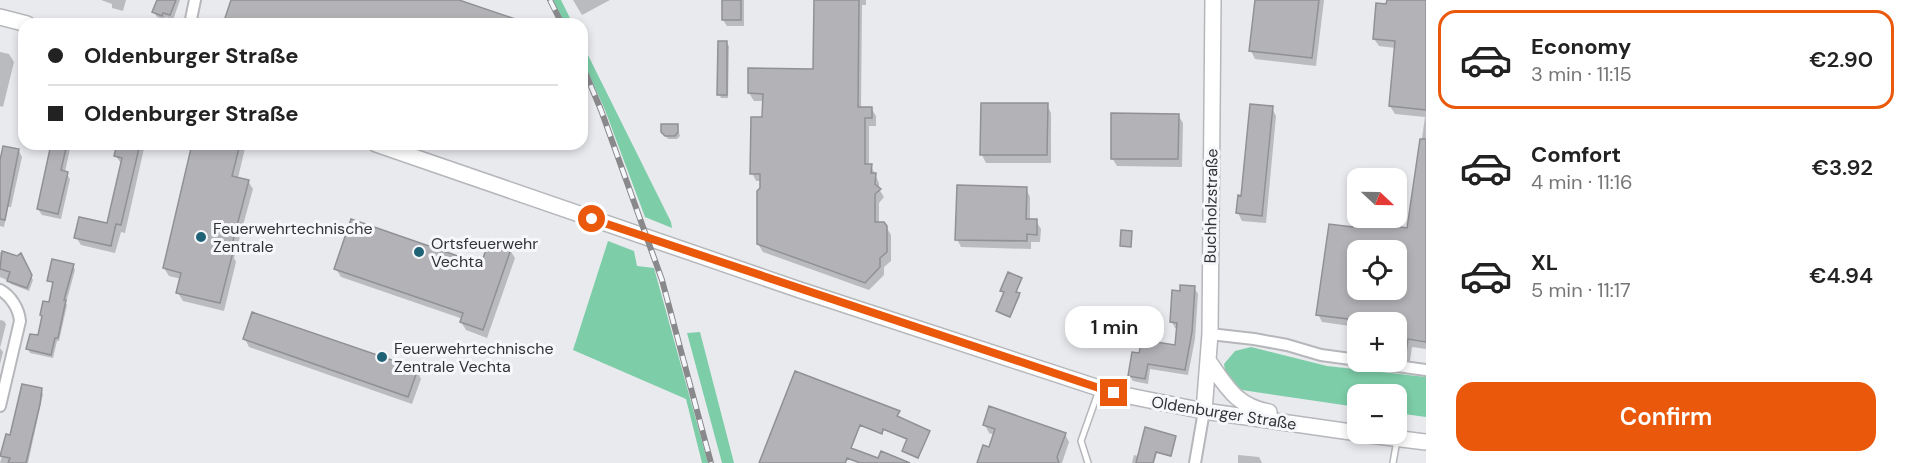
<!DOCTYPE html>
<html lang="en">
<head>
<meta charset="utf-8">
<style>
  :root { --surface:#fff; --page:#f6f6f6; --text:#222; --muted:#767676; --line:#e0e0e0; --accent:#ea580c }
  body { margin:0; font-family:"DM Sans",sans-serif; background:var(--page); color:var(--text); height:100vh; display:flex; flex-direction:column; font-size:22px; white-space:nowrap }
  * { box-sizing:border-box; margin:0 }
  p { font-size:20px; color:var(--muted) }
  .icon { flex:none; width:33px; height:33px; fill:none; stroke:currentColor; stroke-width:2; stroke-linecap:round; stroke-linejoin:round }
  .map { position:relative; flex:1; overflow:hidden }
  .panel { display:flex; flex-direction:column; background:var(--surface); width:480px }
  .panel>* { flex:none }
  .top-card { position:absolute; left:18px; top:18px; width:570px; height:132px; border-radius:18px; box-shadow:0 3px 9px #0003; display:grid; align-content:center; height:132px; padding:0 30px; background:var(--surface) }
  .needle { width:39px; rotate:112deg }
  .controls { position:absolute; left:1347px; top:168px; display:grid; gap:12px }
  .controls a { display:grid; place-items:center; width:60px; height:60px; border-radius:12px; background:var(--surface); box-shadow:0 3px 9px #0003; font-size:30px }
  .end { position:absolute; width:27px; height:27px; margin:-14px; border:8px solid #ea580c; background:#fff; box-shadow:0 0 0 3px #fff }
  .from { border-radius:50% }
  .bubble { position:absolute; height:42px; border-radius:18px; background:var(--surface); box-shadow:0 3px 9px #0003; font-size:20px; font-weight:600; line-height:42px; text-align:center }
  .top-card b { display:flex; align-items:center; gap:21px; height:57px; font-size:22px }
  .top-card b+b { border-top:2px solid var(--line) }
  .top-card i { width:15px; height:15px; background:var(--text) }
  ul { padding:10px 0 0; list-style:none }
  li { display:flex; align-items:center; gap:18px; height:99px; margin:0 12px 9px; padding:0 18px; border:3px solid transparent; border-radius:18px }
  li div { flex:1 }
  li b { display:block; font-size:22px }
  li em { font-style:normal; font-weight:600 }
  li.on { border-color:var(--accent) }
  li>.icon { width:54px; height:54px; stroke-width:1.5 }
  .primary-button { display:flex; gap:12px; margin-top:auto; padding:12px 30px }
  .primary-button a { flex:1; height:69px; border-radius:18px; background:var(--accent); color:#fff; font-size:24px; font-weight:600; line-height:69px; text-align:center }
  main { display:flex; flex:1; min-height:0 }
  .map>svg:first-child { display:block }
  .green { fill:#7dcea8 }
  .shadow { fill:#0003; fill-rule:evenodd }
  .building { fill:#b3b3b7; stroke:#909194; stroke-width:1.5; fill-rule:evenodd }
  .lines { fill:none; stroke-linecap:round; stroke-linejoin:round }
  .lane-casing { stroke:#b6b7bb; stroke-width:8 }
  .street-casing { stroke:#b6b7bb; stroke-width:14 }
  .secondary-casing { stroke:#b6b7bb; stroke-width:18 }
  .lane { stroke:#fff; stroke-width:5 }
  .street { stroke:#fff; stroke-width:10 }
  .secondary { stroke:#fff; stroke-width:15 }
  .rail-casing { stroke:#89898c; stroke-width:6 }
  .rail { stroke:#f6f7fb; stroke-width:4; stroke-dasharray:11; stroke-linecap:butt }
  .route { stroke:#ea580c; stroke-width:8 }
  .poi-dot { fill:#206376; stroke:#f6f7fb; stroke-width:2 }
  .labels { text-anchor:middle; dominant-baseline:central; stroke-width:6; stroke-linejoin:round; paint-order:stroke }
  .street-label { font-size:16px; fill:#333335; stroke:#f6f7fb }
  .poi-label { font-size:16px; fill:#333335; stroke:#f6f7fb; text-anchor:start }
</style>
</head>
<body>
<main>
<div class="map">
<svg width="1426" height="463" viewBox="0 0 1426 463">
  <rect width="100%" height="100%" fill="#e9eaee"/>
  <path class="green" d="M553 0H561L573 24H565Z
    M582 43 671 222 672 228 645 217 605 110 582 59Z
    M608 241 634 251 637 266 654 268 708 463H702L686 399 573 350Z
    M700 332 734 463H722L687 333Z
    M1251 347 1327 366 1426 377V417L1397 413 1396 394H1358L1357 407 1242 390 1226 376 1224 364 1235 351Z"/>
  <path class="shadow" d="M101 0H126L123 11 112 8V4Z
    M159 0H180L173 20 166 17 165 20 157 17 154 12Z
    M573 0H610L582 15Z
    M723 0H744V26H727L723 20Z
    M814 0H866V5H862L861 108H871L876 116V126H869V166H871L875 174 879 183V189L884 197 879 203V223H884L891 235V261L884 267V275L869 290 763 252 758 244 762 181H756L752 173 764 119V101H754L749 93V70L814 71Z
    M1256 0H1324L1316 66 1255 59 1251 51Z
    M1388 0H1426V349L1412 347 1409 367 1403 366 1398 358 1399 345H1396V322H1358V334L1357 327 1322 322 1318 314 1355 229H1409L1425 117 1395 114 1390 106 1396 48 1379 46 1374 39ZM1358 250H1396V290H1358Z
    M726 43 729 46 728 98H721L719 94Z
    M0 52 9 54 14 62 3 107 0 106Z
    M1047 105 1051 113V163H986L982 155Z
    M1272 108 1276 116 1266 223 1242 221 1238 213Z
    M1178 115 1183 123 1182 167 1117 166 1112 158Z
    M677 125 680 136 677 139H668L665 135Z
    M53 144H71L65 172 70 179 61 219 42 215 38 209Z
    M118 144H145L125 233 121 232 115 253 81 245 76 237 108 225 122 165 116 156Z
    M193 144H246L238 178 248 181 253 189 234 258 236 262 224 311 183 301 178 293 181 279 169 276 164 268Z
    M19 151 22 157 11 207H8L4 227 0 226V167Z
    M1026 189 1030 197V221H1036L1041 229 1040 242H1031V249L961 247 957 239Z
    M510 250 515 258 487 338 466 330 461 322 463 319 341 277 336 269 482 266Z
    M0 252 17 258 21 255 33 280 29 291 11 284 9 281 0 277Z
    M73 266 75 270 66 303 67 305 59 341H57L53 358 30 353 28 349 39 337 43 318 41 315 50 304 54 285 49 280Z
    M1021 279 1016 293 1020 296 1010 318 998 313 1005 293 1002 291Z
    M1194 288 1198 294 1195 339 1188 375 1150 369 1148 384 1133 381 1129 375 1141 355 1176 347 1178 328H1175L1172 322 1182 292Z
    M0 320 4 321 6 324 0 348 3 352 0 364Z
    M245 339 417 371 421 379 412 404 249 347Z
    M795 373 899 412 898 418 929 432 918 459 903 451 908 440 884 430 882 434 860 426 851 449 869 463H859L848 459 846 463H761Z
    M41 390 43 394 28 463H0L7 435 12 437Z
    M985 425 1065 434 1069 442 1062 463H979L990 449 995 435 989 433Z
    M1175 437 1171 457 1157 453 1154 463H1132L1134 455 1139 456Z
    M1238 455 1259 457 1262 463H1238Z"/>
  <path class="building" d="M157 0H176L170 15 163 13 162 16 152 12Z
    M231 0H459L524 22 523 24H223Z
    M722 0H741V20H722Z
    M814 0H859L858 107H872V118H865V164H872L871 173H876L875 184 881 189 875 194V222H884L887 226V252L880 258V267L865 283 757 244V191L760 188V174H750L751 117H762L763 94 748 93V68L813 69Z
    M1255 0H1319L1312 58 1249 51Z
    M1387 0H1426V110L1389 106 1395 41 1373 39 1376 3 1386 4Z
    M718 41H727V95H717Z
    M981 103H1048L1047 155H980Z
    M1250 104 1273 106 1262 216 1236 213 1238 195 1241 196Z
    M1111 113 1179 114 1178 159H1111Z
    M661 124H678V132L675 136H665L661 132Z
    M1420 139H1426V342L1408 339 1405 360 1396 358 1399 338H1396V322H1356V320L1316 315 1329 224 1353 227 1354 220 1407 228ZM1358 250H1396V290H1358Z
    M51 144H67L61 170 68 172 58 214 37 209Z
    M117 144H140L121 225 116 224 111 246 74 238 79 217 107 223 122 158 114 156Z
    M192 144H240L232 176 249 180 230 252H233L220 303 176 293 181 273 163 268Z
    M3 146 19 149 5 220 0 219V160Z
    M957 185 1027 187 1026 219H1037V235L1027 234V241L955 240Z
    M351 219 481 264 489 241 511 249 483 330 460 322 463 313 334 269Z
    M1121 230 1132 231 1131 247 1120 246Z
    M2 251 17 256 21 253 32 275 27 288 7 281 10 272 0 269Z
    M52 259 74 264 64 300H66L58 338H55L51 355 26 349 30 334 38 335 42 316 40 315 43 301 49 302 53 282 47 281Z
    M1008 272 1022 278 1016 292 1020 293 1010 317 996 311 1004 292 1000 291Z
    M1180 285 1195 286 1192 332 1185 370 1148 364 1145 379 1128 376 1132 352 1139 353 1141 344 1149 346 1150 341 1175 345 1177 323 1170 322 1172 290 1180 291Z
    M252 312 418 369 408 397 243 339Z
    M795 371 900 411 897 416 930 431 918 458 902 451 907 439 883 429 882 434 860 425 851 448 878 458 881 451 910 463H860L847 458 845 463H759Z
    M22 384 42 388 40 404 26 463H8L10 458 0 456 6 434 10 435Z
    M989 406 1066 433 1057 457 1059 463H977L983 445 989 447 995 429 983 425Z
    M1145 427 1176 436 1171 456 1156 452 1153 463H1136Z"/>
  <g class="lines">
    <defs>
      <path id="lane" d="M1088 463 1081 441 1099 390
        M1393 463 1397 440"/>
      <path id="street" d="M190 24 195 0
        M0 290C11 296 19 309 20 321L0 406
        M1210 334 1254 339 1287 345 1321 355 1358 360
        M1369 362 1426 370
        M1195 463 1204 411"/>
      <path id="secondary" d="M0 17 27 24
        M376 144 800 290 1114 393 1204 411 1358 433
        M1209 362C1227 387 1236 406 1269 412
        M1204 411 1210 334 1213 0
        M1361 434 1426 442"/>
    </defs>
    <use href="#lane" class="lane-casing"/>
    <use href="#street" class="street-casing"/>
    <use href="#secondary" class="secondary-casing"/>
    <use href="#lane" class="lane"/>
    <use href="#street" class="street"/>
    <use href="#secondary" class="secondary"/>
    <defs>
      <path id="rail" d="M550 0 562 24
        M582 65 601 110 662 280 711 463"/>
    </defs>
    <use href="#rail" class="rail-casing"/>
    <use href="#rail" class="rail"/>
  </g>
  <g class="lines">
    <path class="route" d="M592 219 1114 393"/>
  </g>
  <g class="poi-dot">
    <circle cx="201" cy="237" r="6"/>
    <circle cx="419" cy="252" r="6"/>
    <circle cx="382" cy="357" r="6"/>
  </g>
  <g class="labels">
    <g class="street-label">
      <text transform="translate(1211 206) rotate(-89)">Buchholzstraße</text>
      <text transform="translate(1224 413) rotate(9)">Oldenburger Straße</text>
    </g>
    <g class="poi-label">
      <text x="213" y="228">Feuerwehrtechnische<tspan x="213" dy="18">Zentrale</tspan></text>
      <text x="431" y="243">Ortsfeuerwehr<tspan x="431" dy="18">Vechta</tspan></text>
      <text x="394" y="348">Feuerwehrtechnische<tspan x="394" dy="18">Zentrale Vechta</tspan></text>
    </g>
  </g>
</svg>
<div class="controls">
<a><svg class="needle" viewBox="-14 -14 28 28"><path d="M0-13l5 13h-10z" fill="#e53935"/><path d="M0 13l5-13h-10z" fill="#767676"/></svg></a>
<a><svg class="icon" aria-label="locate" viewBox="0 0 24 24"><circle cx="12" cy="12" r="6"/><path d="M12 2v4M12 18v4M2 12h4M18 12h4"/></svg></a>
<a>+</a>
<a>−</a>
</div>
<i class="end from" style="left:592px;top:219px"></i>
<i class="end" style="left:1114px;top:393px"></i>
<div class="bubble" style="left:1065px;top:306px;width:99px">1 min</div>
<div class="top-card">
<b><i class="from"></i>Oldenburger Straße</b>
<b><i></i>Oldenburger Straße</b>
</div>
</div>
<section class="panel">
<ul>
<li class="on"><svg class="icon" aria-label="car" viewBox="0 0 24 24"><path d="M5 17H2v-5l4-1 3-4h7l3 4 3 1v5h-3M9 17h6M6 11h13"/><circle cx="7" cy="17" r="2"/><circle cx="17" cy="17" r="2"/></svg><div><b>Economy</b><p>3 min · 11:15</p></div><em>€2.90</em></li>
<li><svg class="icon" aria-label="car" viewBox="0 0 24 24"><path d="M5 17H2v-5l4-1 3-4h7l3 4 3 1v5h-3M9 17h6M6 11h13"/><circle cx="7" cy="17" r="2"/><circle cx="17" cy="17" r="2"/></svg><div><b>Comfort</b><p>4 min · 11:16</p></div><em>€3.92</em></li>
<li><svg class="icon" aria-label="car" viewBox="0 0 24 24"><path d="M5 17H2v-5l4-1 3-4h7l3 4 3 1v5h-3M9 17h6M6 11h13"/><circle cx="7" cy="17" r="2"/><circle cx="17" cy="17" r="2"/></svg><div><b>XL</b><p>5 min · 11:17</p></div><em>€4.94</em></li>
</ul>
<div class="primary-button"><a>Confirm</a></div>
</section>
</main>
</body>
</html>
